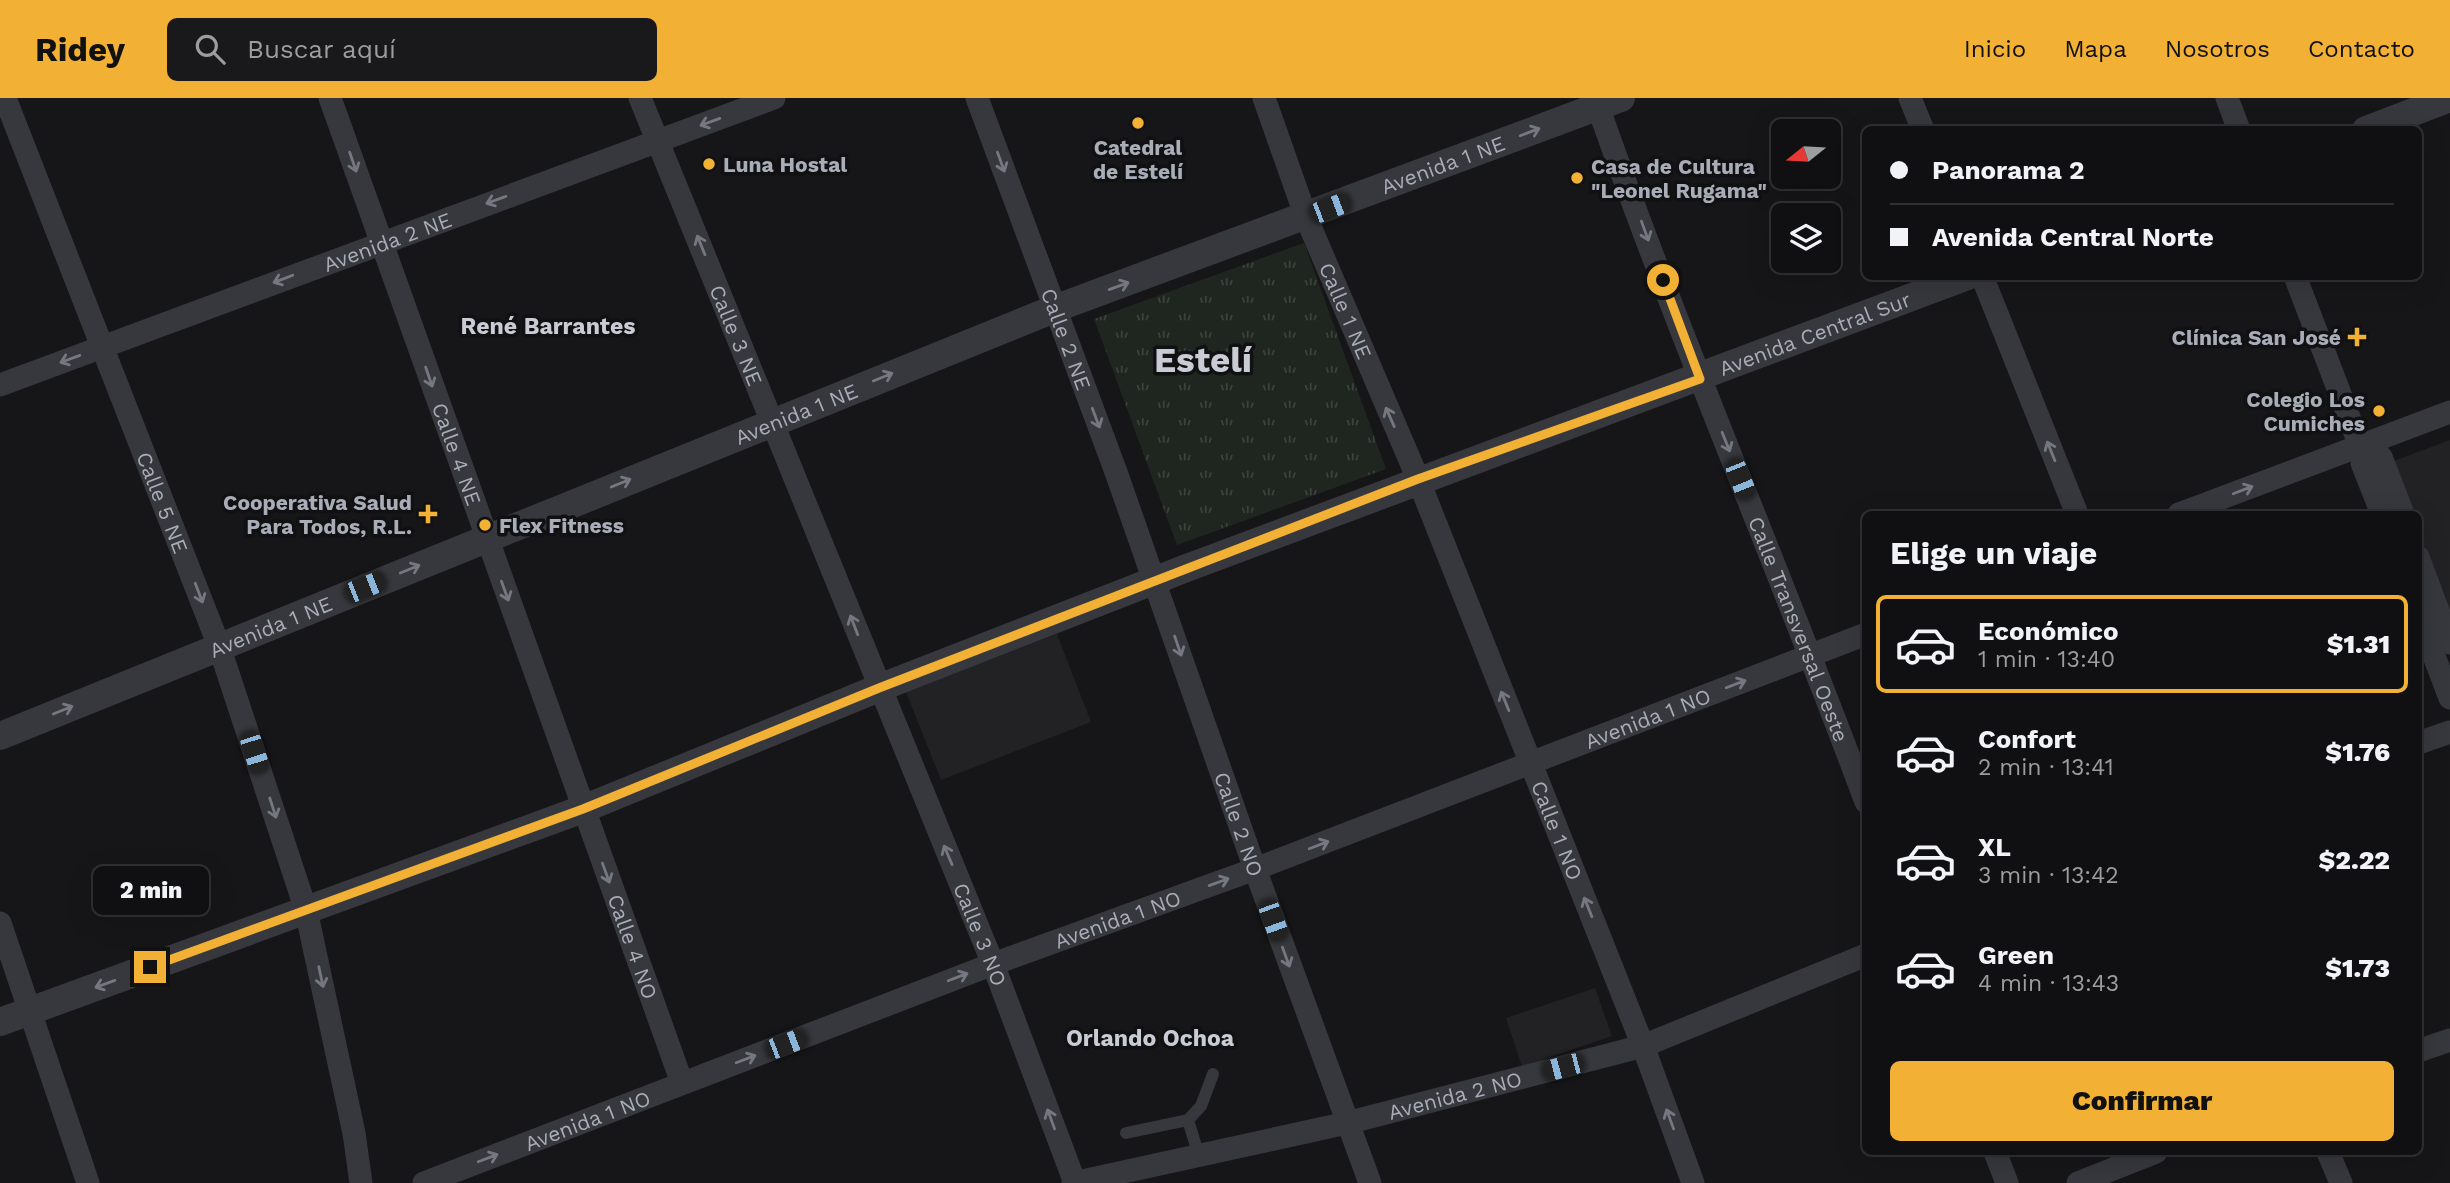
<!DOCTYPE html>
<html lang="es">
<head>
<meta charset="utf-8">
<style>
  :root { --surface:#101012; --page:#19191b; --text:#f1f3f6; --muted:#9c9d9f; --line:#303032; --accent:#f2b134 }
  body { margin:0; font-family:"Work Sans",sans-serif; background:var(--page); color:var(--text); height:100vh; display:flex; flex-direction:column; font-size:26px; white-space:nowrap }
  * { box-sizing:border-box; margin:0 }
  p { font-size:23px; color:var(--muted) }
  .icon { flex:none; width:38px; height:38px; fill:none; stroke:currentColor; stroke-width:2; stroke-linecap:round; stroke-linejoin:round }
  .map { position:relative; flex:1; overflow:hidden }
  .panel { position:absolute; left:1862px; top:413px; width:560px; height:644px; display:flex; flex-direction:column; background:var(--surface); border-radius:10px; box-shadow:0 7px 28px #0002,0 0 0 2px var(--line) }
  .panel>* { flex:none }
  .guide { position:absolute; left:1862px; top:28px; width:560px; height:154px; border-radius:10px; box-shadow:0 7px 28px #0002,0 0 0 2px var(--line); display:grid; align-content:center; height:154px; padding:0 28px; background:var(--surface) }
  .needle { width:46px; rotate:252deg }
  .buttons { position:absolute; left:1771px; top:21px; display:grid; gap:14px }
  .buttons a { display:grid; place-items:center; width:70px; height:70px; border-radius:10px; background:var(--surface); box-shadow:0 7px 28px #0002,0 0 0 2px var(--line); font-size:35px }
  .end { position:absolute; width:32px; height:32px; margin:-16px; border:9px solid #f2b134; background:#111; box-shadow:0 0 0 4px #111 }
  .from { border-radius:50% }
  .bubble { position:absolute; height:49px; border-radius:10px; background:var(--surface); box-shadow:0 7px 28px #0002,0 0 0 2px var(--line); font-size:23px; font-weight:800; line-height:49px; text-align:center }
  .car { position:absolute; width:21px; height:42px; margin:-21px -10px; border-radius:9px; box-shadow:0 0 5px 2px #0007; background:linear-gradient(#222 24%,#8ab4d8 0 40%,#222 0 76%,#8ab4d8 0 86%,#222 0) }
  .guide b { display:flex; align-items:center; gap:24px; height:66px; font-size:26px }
  .guide b+b { border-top:2px solid var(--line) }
  .guide i { width:18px; height:18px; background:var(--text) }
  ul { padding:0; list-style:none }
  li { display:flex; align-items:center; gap:21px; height:98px; margin:0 14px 10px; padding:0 14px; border:4px solid transparent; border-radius:10px }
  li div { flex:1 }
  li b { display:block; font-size:26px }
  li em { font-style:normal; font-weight:800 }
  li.on { border-color:var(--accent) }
  li>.icon { width:63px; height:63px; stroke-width:1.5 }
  h2 { padding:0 28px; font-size:32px; line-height:84px }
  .primary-button { display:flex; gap:14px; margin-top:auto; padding:14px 28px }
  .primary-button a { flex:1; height:80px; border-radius:10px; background:var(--accent); color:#111; font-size:28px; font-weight:800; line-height:80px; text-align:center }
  header { display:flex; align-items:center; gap:42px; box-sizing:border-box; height:98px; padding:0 35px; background:var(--accent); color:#111 }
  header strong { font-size:33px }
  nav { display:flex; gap:38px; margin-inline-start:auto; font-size:24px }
  .search { width:490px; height:63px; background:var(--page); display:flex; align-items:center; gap:18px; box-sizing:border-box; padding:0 24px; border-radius:10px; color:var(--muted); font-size:26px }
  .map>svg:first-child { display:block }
  .built { fill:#222225 }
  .park { fill:url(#park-tufts) }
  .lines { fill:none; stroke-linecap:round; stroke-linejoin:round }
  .service { stroke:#37383d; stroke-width:12 }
  .minor { stroke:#37383d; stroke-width:23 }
  .tertiary { stroke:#37383d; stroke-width:28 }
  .oneway { stroke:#757881 }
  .route { stroke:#f2b134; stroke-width:9 }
  .poi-dot { fill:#f2b134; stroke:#111113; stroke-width:2.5 }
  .labels { text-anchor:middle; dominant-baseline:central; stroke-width:7; stroke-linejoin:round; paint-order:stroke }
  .poi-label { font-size:21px; font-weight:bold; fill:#a8adb8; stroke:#111113; text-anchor:start }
  .street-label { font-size:21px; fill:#a8adb8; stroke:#111113 }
  .neighbourhood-label { font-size:23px; font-weight:bold; fill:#c9ccd4; stroke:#111113 }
  .town-label { font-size:35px; font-weight:bold; fill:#c9ccd4; stroke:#111113 }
</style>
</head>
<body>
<header>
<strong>Ridey</strong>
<div class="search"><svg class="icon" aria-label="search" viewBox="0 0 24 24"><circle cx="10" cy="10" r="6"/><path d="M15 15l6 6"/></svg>Buscar aquí</div>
<nav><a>Inicio</a><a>Mapa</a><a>Nosotros</a><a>Contacto</a></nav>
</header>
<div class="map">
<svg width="2450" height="1085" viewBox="0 0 2450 1085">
  <defs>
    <pattern id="park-tufts" width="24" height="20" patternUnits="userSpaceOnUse" patternTransform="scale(1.75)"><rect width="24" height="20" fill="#1e261f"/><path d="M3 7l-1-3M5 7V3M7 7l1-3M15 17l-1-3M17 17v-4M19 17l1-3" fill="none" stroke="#3c433d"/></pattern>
  </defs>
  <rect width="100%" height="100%" fill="#161618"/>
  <path class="built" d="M2450 342V540L2419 455 2418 416H2404L2386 366Z
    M1057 536 1091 624 941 682 906 594Z
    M1595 890 1612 938 1522 969 1506 920Z"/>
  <path class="park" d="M1304 145 1386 371 1177 447 1094 221Z"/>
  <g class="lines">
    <path class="service" d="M1188 1022 1199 1058
      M1126 1035 1188 1022 1201 1008 1213 976"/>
    <g class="minor">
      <path id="s1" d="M5 0 219 548 306 812 354 1035 361 1085"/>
      <path id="s2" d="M330 0 682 985"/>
      <path id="s3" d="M640 0 993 866 1075 1085"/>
      <path id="s4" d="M977 0 1116 374 1255 771 1370 1085"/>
      <path id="s5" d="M1264 0 1306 119 1418 381 1643 948 1693 1085"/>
      <path id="s6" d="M1595 0C1678 237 1778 468 1866 704"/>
      <path d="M1910 0 1923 32"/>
      <path d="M2227 0 2239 32"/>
      <path d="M1982 178 2077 416"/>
      <path d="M2295 178 2360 348 2362 365 2382 416"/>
      <path id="s7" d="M0 287 774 0"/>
      <path d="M2360 348 2381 359 2403 416"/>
      <path d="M2179 416 2450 314"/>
      <path d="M2418 459 2450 545"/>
      <path d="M2418 516 2450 600"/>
      <path d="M2418 645 2450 634"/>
      <path d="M0 825 88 1085"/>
      <path d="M2418 953 2450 942"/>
      <path d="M1995 1054 2007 1085"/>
      <path d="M2328 1054 2341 1085"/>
      <path id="s8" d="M424 1085 993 866 1255 771 1866 536"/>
      <path id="s9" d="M1073 1085 1347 1025 1643 948 1866 857"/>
      <path d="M2078 1085 2156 1054"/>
    </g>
    <g class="tertiary">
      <path d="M2366 32 2450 0"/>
      <path id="s10" d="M0 638 1054 211 1621 0"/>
      <path id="s11" d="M0 924 583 711 879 590 1184 471 1968 178"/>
    </g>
  </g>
  <defs><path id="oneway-shaft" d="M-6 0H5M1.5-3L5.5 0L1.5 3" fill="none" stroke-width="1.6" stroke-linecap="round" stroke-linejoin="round" transform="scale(1.75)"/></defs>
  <g class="oneway">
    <use href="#oneway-shaft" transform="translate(710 24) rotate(160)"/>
    <use href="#oneway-shaft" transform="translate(1530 34) rotate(-21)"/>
    <use href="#oneway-shaft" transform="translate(353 64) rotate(71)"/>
    <use href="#oneway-shaft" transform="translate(1001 64) rotate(70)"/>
    <use href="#oneway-shaft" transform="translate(496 102) rotate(160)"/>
    <use href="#oneway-shaft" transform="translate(1645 133) rotate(70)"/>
    <use href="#oneway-shaft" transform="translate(701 147) rotate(-112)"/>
    <use href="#oneway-shaft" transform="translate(283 181) rotate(159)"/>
    <use href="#oneway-shaft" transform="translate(1119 188) rotate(-20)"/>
    <use href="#oneway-shaft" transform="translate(70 261) rotate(160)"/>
    <use href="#oneway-shaft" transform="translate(429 279) rotate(71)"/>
    <use href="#oneway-shaft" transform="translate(883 279) rotate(-22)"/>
    <use href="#oneway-shaft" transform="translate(1390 319) rotate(-114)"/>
    <use href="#oneway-shaft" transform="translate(1096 320) rotate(69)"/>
    <use href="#oneway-shaft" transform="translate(1726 344) rotate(68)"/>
    <use href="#oneway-shaft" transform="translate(2051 353) rotate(-112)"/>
    <use href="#oneway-shaft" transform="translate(621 385) rotate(-22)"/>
    <use href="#oneway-shaft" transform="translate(2243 392) rotate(-21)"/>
    <use href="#oneway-shaft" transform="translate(410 471) rotate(-22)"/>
    <use href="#oneway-shaft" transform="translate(505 493) rotate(70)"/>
    <use href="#oneway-shaft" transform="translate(199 495) rotate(69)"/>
    <use href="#oneway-shaft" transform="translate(854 527) rotate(-111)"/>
    <use href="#oneway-shaft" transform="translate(1178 548) rotate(71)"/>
    <use href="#oneway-shaft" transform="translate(1736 586) rotate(-21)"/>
    <use href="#oneway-shaft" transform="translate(1505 603) rotate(-112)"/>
    <use href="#oneway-shaft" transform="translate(63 612) rotate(-22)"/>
    <use href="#oneway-shaft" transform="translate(273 710) rotate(72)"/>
    <use href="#oneway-shaft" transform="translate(1319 747) rotate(-21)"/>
    <use href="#oneway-shaft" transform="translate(948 757) rotate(-113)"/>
    <use href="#oneway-shaft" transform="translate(606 775) rotate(70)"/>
    <use href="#oneway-shaft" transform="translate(1219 784) rotate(-20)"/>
    <use href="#oneway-shaft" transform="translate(1588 809) rotate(-112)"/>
    <use href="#oneway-shaft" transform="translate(1286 859) rotate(70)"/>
    <use href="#oneway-shaft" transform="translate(321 879) rotate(78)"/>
    <use href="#oneway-shaft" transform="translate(958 879) rotate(-21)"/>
    <use href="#oneway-shaft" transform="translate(105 886) rotate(160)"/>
    <use href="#oneway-shaft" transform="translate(746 961) rotate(-21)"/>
    <use href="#oneway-shaft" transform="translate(1051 1021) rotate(-110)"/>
    <use href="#oneway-shaft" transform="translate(1670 1021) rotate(-110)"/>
    <use href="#oneway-shaft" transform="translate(488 1060) rotate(-21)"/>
  </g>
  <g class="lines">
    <path class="route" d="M150 869 583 711 879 590 1418 381 1700 281 1663 182"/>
  </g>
  <g class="poi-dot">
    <circle cx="1138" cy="25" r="7"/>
    <circle cx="709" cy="66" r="7"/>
    <circle cx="1577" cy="80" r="7"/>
    <path d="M2353.5 228.5h7v7h7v7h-7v7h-7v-7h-7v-7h7z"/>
    <circle cx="2379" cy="313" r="7"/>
    <path d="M424.5 405.5h7v7h7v7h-7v7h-7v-7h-7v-7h7z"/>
    <circle cx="485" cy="427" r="7"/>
  </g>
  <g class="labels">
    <g class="poi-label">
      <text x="1138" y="49" text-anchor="middle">Catedral<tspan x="1138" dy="24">de Estelí</tspan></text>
      <text x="723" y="66">Luna Hostal</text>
      <text x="1591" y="68">Casa de Cultura<tspan x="1591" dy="24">"Leonel Rugama"</tspan></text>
      <text x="2341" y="239" text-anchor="end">Clínica San José</text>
      <text x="2365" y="301" text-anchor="end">Colegio Los<tspan x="2365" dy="24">Cumiches</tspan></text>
      <text x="412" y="404" text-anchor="end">Cooperativa Salud<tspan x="412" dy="24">Para Todos, R.L.</tspan></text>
      <text x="499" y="427">Flex Fitness</text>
    </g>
    <g class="street-label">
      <text stroke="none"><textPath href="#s10" startOffset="1552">Avenida 1 NE</textPath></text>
      <text stroke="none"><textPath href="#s7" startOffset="413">Avenida 2 NE</textPath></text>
      <text stroke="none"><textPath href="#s5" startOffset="228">Calle 1 NE</textPath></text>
      <text stroke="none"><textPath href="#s3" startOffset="256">Calle 3 NE</textPath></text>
      <text stroke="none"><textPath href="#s11" startOffset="1941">Avenida Central Sur</textPath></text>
      <text stroke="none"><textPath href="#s4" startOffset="257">Calle 2 NE</textPath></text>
      <text stroke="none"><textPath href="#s10" startOffset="859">Avenida 1 NE</textPath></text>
      <text stroke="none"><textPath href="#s2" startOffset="378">Calle 4 NE</textPath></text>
      <text stroke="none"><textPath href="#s1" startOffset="434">Calle 5 NE</textPath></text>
      <text stroke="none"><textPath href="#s10" startOffset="292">Avenida 1 NE</textPath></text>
      <text stroke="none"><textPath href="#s6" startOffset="569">Calle Transversal Oeste</textPath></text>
      <text stroke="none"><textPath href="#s8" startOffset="1309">Avenida 1 NO</textPath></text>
      <text stroke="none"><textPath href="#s4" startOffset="772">Calle 2 NO</textPath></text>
      <text stroke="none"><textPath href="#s5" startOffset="789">Calle 1 NO</textPath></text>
      <text stroke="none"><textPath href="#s8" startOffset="742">Avenida 1 NO</textPath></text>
      <text stroke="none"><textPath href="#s3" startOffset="903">Calle 3 NO</textPath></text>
      <text stroke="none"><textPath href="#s2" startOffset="901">Calle 4 NO</textPath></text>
      <text stroke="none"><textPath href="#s9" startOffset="392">Avenida 2 NO</textPath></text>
      <text stroke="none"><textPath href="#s8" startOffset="175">Avenida 1 NO</textPath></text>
    </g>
    <g class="neighbourhood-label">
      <text x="548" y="228">René Barrantes</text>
      <text x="1150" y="940">Orlando Ochoa</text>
    </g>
    <g class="town-label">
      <text x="1203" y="262">Estelí</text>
    </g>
  </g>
</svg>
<div class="buttons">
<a><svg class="needle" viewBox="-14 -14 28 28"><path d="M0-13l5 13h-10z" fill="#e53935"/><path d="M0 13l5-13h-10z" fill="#9c9d9f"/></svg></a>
<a><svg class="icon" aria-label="layers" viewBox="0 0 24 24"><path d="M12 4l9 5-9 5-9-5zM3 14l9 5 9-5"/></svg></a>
</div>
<i class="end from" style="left:1663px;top:182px"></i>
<i class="end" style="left:150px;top:869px"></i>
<div class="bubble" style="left:93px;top:768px;width:116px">2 min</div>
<i class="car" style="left:1330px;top:110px;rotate:69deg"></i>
<i class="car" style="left:1740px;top:381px;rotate:158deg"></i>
<i class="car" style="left:365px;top:489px;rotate:68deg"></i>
<i class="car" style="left:254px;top:654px;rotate:162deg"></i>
<i class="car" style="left:1273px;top:822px;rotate:160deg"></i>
<i class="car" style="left:786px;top:946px;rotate:69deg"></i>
<i class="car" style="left:1563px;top:969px;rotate:255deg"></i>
<div class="guide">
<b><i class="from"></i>Panorama 2</b>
<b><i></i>Avenida Central Norte</b>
</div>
<section class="panel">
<h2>Elige un viaje</h2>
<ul>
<li class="on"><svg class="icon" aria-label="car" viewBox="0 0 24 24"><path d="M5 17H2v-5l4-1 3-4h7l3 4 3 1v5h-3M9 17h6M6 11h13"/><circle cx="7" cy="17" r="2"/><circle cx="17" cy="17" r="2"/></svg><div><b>Económico</b><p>1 min · 13:40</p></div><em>$1.31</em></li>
<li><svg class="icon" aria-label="car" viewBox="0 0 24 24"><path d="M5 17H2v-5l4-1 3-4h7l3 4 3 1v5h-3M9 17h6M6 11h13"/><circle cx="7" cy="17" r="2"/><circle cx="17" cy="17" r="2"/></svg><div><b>Confort</b><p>2 min · 13:41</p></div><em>$1.76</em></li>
<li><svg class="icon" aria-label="car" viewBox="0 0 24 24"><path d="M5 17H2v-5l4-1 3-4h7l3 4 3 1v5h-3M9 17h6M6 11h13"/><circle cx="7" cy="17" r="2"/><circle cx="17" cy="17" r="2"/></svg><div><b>XL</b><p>3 min · 13:42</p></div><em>$2.22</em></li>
<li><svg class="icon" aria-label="car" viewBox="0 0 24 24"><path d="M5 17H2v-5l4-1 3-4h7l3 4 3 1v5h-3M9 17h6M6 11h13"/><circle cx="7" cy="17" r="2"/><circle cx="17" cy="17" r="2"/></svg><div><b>Green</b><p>4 min · 13:43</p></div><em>$1.73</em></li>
</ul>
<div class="primary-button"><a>Confirmar</a></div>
</section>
</div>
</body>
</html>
